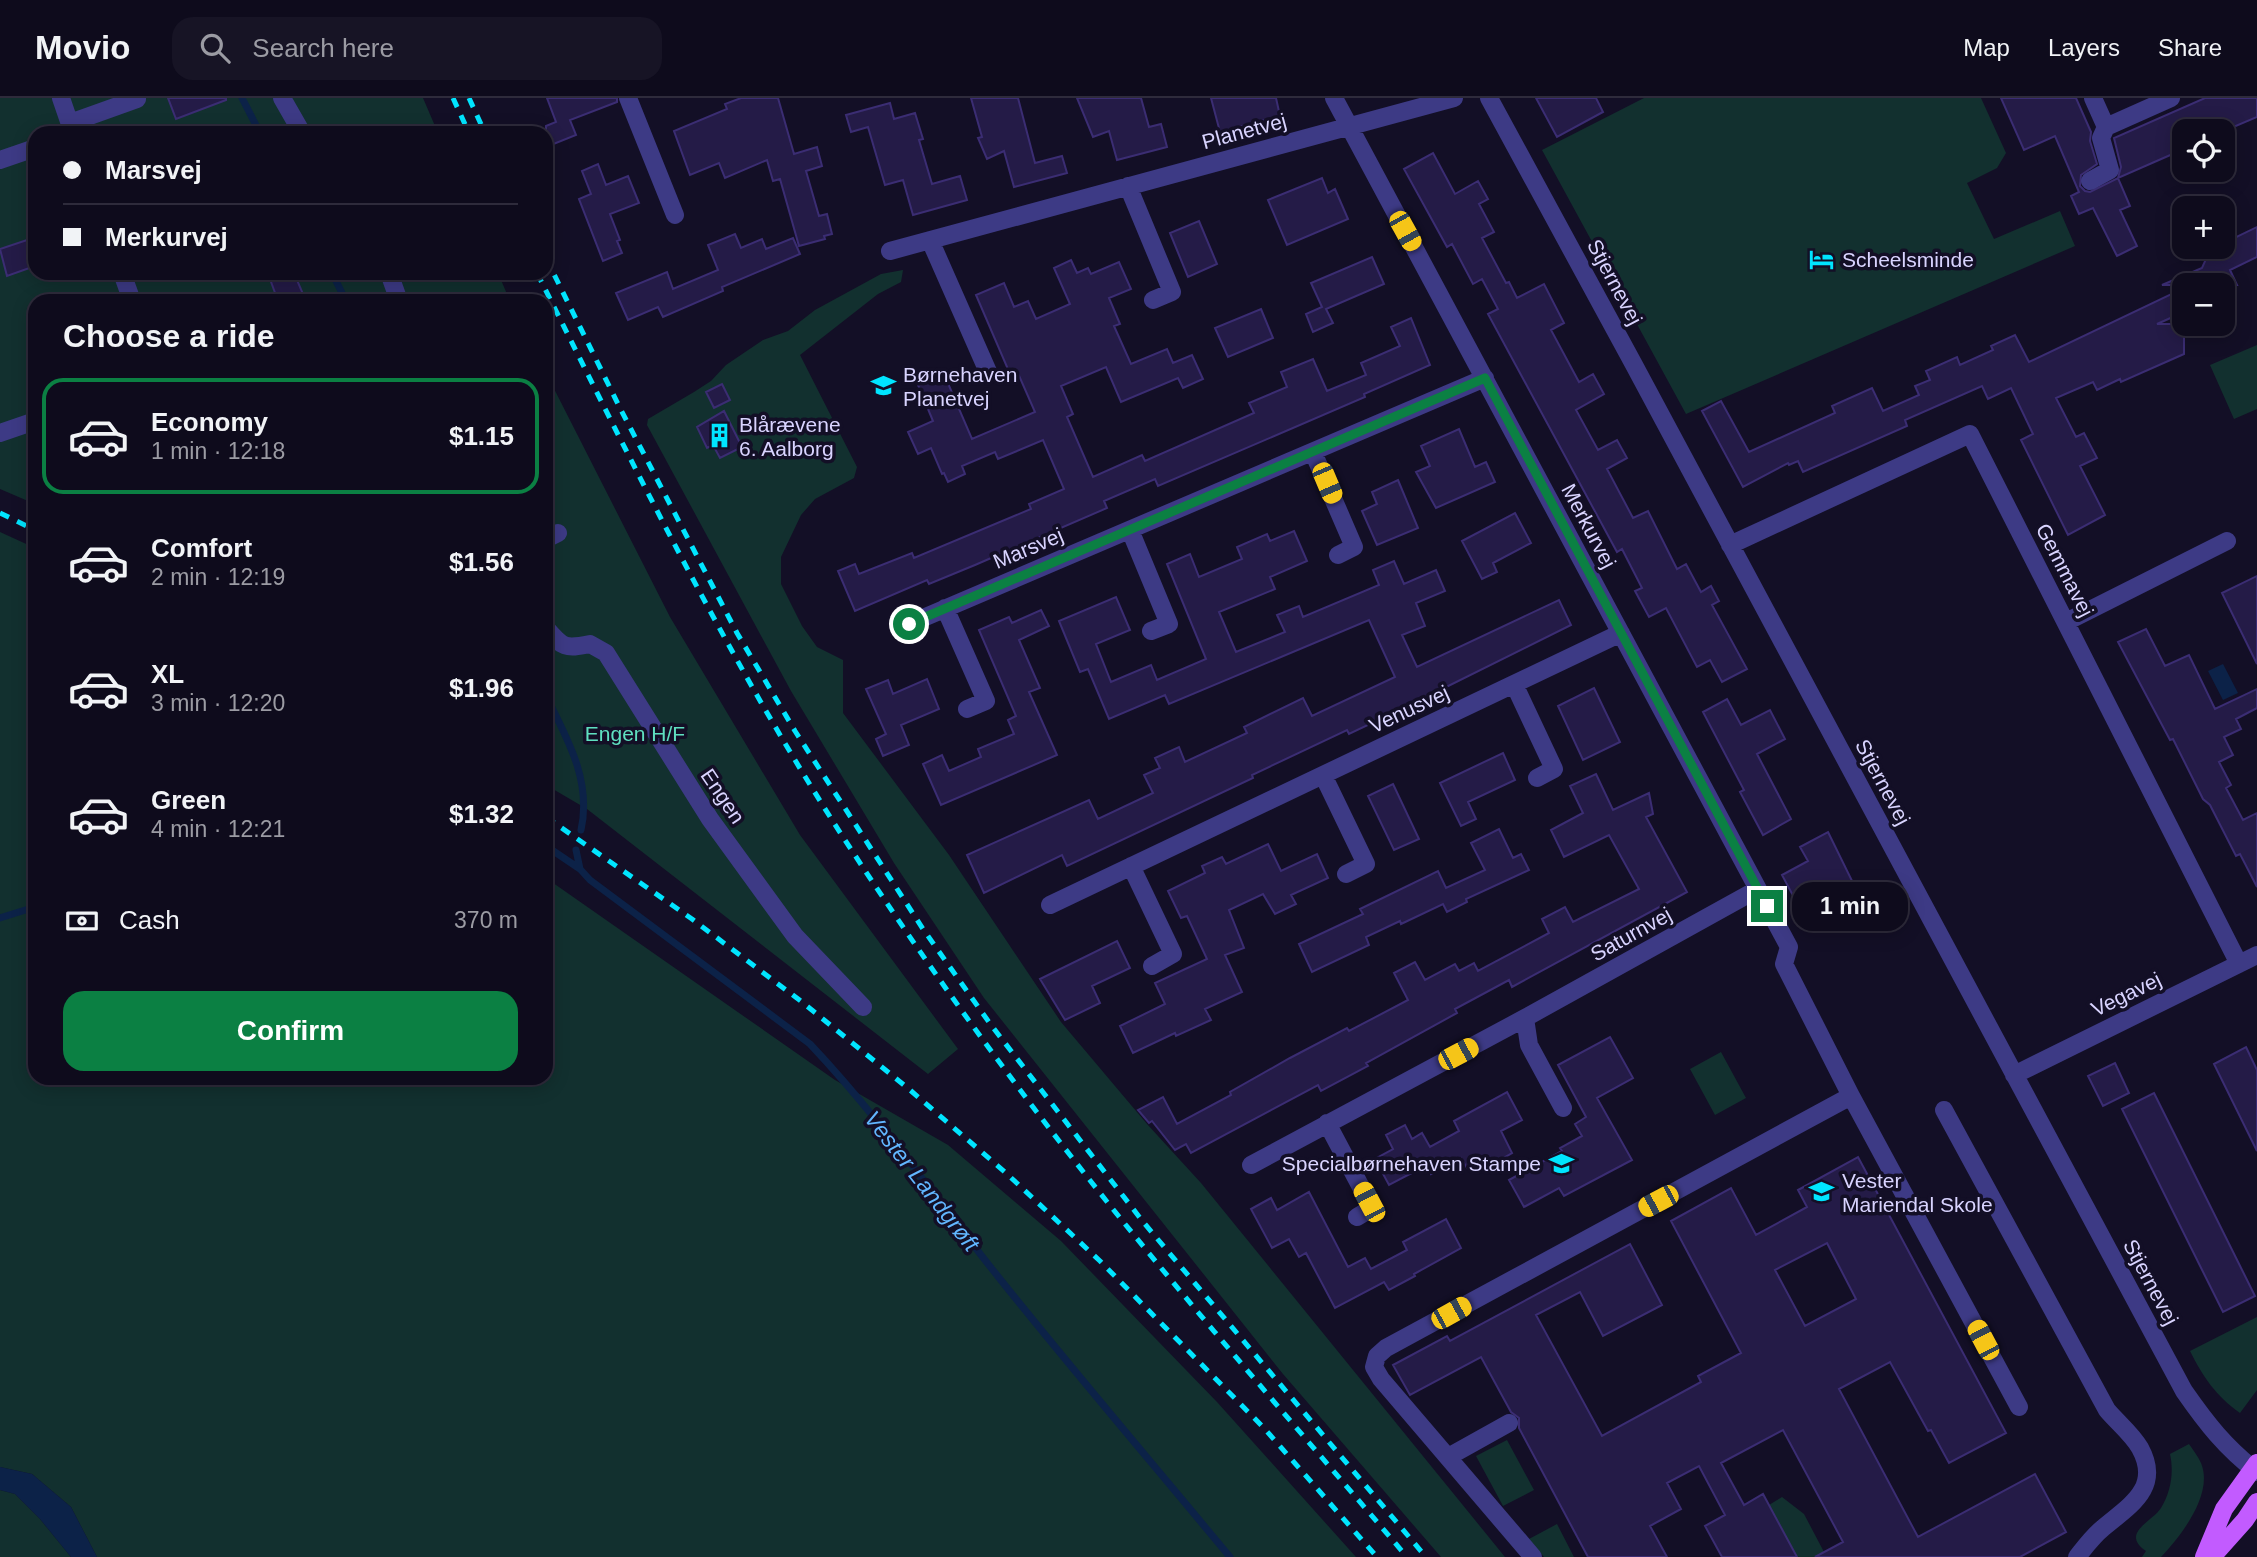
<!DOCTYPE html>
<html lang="en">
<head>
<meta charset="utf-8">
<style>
  :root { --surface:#0e0b1c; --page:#171425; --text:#f1f3f6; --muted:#9b9ba3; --line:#2e2b3b; --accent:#0b8043 }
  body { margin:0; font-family:Helvetica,sans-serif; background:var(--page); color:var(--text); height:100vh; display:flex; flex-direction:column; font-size:26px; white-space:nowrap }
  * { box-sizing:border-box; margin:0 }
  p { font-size:23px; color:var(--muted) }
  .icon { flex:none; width:38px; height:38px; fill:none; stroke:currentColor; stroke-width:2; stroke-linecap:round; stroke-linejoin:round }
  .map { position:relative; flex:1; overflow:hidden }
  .drawer { position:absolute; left:28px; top:196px; width:525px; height:791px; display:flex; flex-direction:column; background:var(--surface); border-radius:21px; box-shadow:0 4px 18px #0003,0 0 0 2px var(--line) }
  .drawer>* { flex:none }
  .guide { position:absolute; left:28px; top:28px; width:525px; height:154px; border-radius:21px; box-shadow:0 4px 18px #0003,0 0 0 2px var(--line); display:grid; align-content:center; height:154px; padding:0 35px; background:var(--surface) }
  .buttons { position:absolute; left:2172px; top:21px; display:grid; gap:14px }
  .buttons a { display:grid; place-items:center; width:63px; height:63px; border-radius:14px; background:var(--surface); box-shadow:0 4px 18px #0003,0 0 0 2px var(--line); font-size:35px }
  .end { position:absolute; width:32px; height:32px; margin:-16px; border:9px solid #0b8043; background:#fff; box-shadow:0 0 0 4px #fff }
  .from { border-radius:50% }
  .bubble { position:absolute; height:49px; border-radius:21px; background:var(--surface); box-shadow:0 4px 18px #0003,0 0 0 2px var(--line); font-size:23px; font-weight:700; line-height:49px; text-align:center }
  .car { position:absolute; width:21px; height:42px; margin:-21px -10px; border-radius:9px; box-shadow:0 0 5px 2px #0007; background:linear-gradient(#f5c518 24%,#345 0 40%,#f5c518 0 76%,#345 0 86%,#f5c518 0) }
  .guide b { display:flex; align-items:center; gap:24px; height:66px; font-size:26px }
  .guide b+b { border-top:2px solid var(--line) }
  .guide i { width:18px; height:18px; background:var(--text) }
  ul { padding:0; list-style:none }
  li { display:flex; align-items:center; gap:21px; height:116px; margin:0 14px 10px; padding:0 21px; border:4px solid transparent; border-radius:21px }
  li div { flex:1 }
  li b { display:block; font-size:26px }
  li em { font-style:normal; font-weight:700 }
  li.selected { border-color:var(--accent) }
  li>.icon { width:63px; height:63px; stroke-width:1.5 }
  h2 { padding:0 35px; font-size:32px; line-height:84px }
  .pay { display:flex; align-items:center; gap:18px; height:77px; padding:0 35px; font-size:26px }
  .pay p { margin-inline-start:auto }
  .cta { display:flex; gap:14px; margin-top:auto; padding:14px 35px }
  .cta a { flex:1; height:80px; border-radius:21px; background:var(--accent); color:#fff; font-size:28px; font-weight:700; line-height:80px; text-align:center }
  header { display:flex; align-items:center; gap:42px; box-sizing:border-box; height:98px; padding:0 35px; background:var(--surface); border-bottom:2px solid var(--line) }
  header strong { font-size:33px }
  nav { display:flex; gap:38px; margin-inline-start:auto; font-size:24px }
  .search { width:490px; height:63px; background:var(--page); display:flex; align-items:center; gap:18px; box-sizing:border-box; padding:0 24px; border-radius:21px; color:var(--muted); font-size:26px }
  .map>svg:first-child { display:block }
  .green { fill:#12302f }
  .water { fill:#0c2248 }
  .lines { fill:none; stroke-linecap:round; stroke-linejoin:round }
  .stream { stroke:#0c2248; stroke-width:7 }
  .building { fill:#241b47; stroke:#3b2d73; stroke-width:2; fill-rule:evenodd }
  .minor { stroke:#3d3a85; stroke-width:18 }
  .major { stroke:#c25bff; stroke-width:18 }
  .rail { stroke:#00e5ff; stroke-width:5; stroke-dasharray:10 9; stroke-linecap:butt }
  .route { stroke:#0b8043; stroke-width:9 }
  .labels { text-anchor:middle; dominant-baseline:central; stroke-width:7; stroke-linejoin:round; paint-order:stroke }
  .street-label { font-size:21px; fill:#d9d4ff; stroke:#130f26 }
  .poi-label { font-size:21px; fill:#d9d4ff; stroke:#130f26; text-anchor:start }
  .park-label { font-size:21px; fill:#5fe0c0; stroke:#130f26 }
  .water-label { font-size:23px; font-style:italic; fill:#62b6ff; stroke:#130f26 }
</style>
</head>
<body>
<header>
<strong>Movio</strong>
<div class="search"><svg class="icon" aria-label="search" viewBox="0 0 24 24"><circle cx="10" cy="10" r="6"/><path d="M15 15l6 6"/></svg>Search here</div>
<nav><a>Map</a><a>Layers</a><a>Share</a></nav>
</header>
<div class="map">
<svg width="2257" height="1459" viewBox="0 0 2257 1459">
  <rect width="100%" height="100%" fill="#130f26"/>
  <path class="green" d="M0 0H423L438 35H35V175H498L510 203H35V406L0 391Z
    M1644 0H1981L2006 55 1997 70 1967 85 1994 141 2060 113 2075 148 1686 316 1542 52Z
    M903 172 901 184 878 196 800 257 857 369 854 380 815 401 801 417 781 459V486L802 528 817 549 843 562V615L949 757 1061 924 1147 1026 1201 1085 1505 1459H1441L1283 1276 984 900 894 765 791 593 647 327 648 321 694 294 711 283 726 267 763 242 788 233 815 212 881 176Z
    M2257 247V311L2234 321 2210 267Z
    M546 275 670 519 800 737 958 951 928 976 587 711 546 687Z
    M0 434 35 450V980H546V780L835 982 948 1047 1061 1143 1217 1304 1356 1459H97L71 1409 32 1376 0 1369Z
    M1721 954 1746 1000 1715 1017 1690 971Z
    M2257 1219V1292L2240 1315C2216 1298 2203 1279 2190 1253Z
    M1507 1342 1534 1392 1503 1408 1476 1358Z
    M2189 1346C2193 1352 2198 1358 2201 1365 2214 1396 2181 1438 2161 1459H2142L2146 1453C2120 1435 2152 1424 2161 1410 2171 1394 2174 1374 2170 1356Z
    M0 1392 15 1396 40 1421 71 1459H0Z
    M1782 1399 1804 1416 1824 1454 1815 1459H1797L1769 1407Z
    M1557 1426 1574 1459H1544L1529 1441Z"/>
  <path class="water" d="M2223 566 2238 595 2223 602 2208 573Z
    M0 1369 32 1376 71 1409 97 1459H71L40 1421 15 1396 0 1392Z"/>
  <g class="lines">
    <path class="stream" d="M242 0 260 35
      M332 175 346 203
      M546 598C567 640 592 683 581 732
      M546 748 580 771
      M576 752 580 771 590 782 810 946C879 1019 937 1102 1000 1181 1075 1275 1153 1366 1230 1459
      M0 820 35 809"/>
  </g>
  <path class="building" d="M168 0H226V2L176 21Z
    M547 0H617V4L570 22 576 37 546 49V28L556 24Z
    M741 0H778L794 56 817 49 822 68 806 73 819 118 827 116 832 136 824 138 825 141 799 148 780 81 773 83 767 62 725 80 719 65 690 77 674 33 727 11 725 6Z
    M971 0H1018L1035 65 1062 58 1067 75 1014 89 1004 53 987 61 978 40 982 39Z
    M1077 0H1141L1149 29 1161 26 1167 49 1117 62 1109 33 1093 39Z
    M1211 0H1276L1280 18 1220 34Z
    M1536 0H1596L1603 14 1557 39Z
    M2001 0H2076L2091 34 2090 43 2097 66 2081 77 2080 88 2085 93 2090 94 2118 80 2130 108 2120 112 2137 148 2117 158 2093 110 2079 116 2071 98 2079 94 2055 38 2024 52Z
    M2205 0H2257V19L2224 33H2184V51L2118 80 2121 69 2114 40Z
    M890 5 894 21 915 15 923 41 919 42 932 86 960 78 967 102 913 117 903 82 885 87 868 29 851 34 846 17Z
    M1433 55 1455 96 1478 83 1488 101 1479 106 1494 134 1482 140 1506 185 1509 184 1517 200 1544 186 1564 225 1551 232 1579 284 1593 276 1604 296 1576 312 1598 352 1617 342 1627 360 1607 371 1633 420 1648 413 1677 471 1686 466 1701 494 1711 488 1719 503 1712 507 1747 571 1722 584 1710 562 1697 569 1666 510 1649 519 1635 493 1642 490 1622 451 1617 454 1488 216 1498 211 1482 181 1473 186 1452 146 1447 149 1404 71Z
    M598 66 606 87 628 78 639 105 610 116 620 142 617 143 622 155 603 163 579 101 591 96 582 73Z
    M1322 80 1328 95 1335 91 1348 121 1287 147 1268 102Z
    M1199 123 1217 166 1188 179 1170 135Z
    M2257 129V159L2230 172 2237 187H2162L2202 170 2210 152 2222 149V146Z
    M735 136 741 150 762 141 766 151 793 140 800 156 722 189 723 193 663 219 658 209 628 222 616 195 667 174 673 191 718 172 708 147Z
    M30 141 35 154V168L7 178 0 151Z
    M1372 159 1384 186 1326 211 1333 225 1313 234 1306 216 1322 209 1311 185Z
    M1071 162 1077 175 1088 170 1091 176 1119 164 1131 191 1109 200 1120 226 1114 228 1131 266 1167 251 1173 265 1192 257 1203 281 1183 290 1178 280 1121 304 1106 269 1061 288 1073 316 1067 319 1093 379 1142 357 1145 363 1254 315 1249 305 1287 289 1281 274 1313 261 1327 293 1366 277 1361 265 1400 248 1391 229 1411 220 1430 267 1364 296 1365 299 1158 388 1155 381 1104 403 1107 410 975 467 929 486 927 482 855 513 838 473 855 466 859 476 912 455 914 460 1031 411 1029 406 1064 391 1043 342 998 361 995 354 962 368 965 376 948 384 944 375 942 376 931 350 918 356 908 334 933 323 918 287 944 276 972 341 1035 314 1017 273 1010 276 976 197 1004 185 1014 209 1028 203 1036 221 1070 206 1054 170Z
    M284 175H294L303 196 299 198 301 203H278L270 181Z
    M2184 190V214L2157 226H2178L2184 239V256L2121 284 2120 281 2097 292 2093 284 2056 300 2076 339 2084 335 2097 360 2080 368 2105 417 2068 437 2021 342 2033 336 2011 290 1988 301 1982 288 1905 322 1907 328 1803 374 1798 363 1789 367 1788 365 1743 389 1702 313 1721 303 1749 354 1835 315 1832 308 1872 290 1883 313 1919 297 1915 288 1930 282 1926 273 1957 259 1960 267 1993 252 1991 248 2015 237 2029 264Z
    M1261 211 1273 240 1228 259 1215 230Z
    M722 286 730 302 714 310 706 294Z
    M724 313 742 349 720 360 713 347 707 350 697 329Z
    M1459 331 1475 369 1486 364 1495 384 1436 410 1416 374 1430 368 1421 348Z
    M1398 382 1418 430 1377 447 1362 413 1377 406 1372 394Z
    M1515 415 1531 445 1493 465 1497 474 1482 481 1462 443Z
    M1294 433 1307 463 1270 479 1275 491 1219 514 1236 554 1285 534 1277 517 1299 508 1303 519 1379 487 1373 472 1394 463 1404 486 1436 472 1445 493 1416 505 1425 528 1402 537 1417 569 1559 502 1571 527 1414 605 1349 636 1347 632 1252 677 1253 680 1067 768 1062 757 984 795 967 757 1089 702 1098 721 1153 695 1144 677 1160 670 1155 660 1179 649 1185 664 1247 635 1244 629 1303 600 1312 618 1395 579 1369 522 1169 606 1165 597 1109 621 1088 571 1080 574 1059 523 1116 499 1130 532 1096 546 1111 584 1151 567 1157 582 1206 561 1167 466 1190 456 1199 479 1242 461 1237 449 1267 436 1270 443Z
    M2257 478V566L2222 495Z
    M1041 512 1049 528 1019 542 1040 590 1029 594 1057 657 941 707 923 666 942 657 949 673 981 659 978 651 1014 636 1008 622 1016 618 979 532 1009 519 1012 525Z
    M2146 531 2165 568 2189 557 2215 611 2257 591V610L2236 621 2241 631 2224 639 2233 657 2219 664 2231 687 2226 690 2243 722 2257 715V789L2240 756 2236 758 2210 707 2203 701 2173 641 2170 642 2118 544Z
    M927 581 939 611 901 627 909 647 883 658 876 641 886 636 866 591 888 582 893 596Z
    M1594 590 1620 644 1583 662 1558 608Z
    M1727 601 1741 627 1770 612 1785 641 1757 656 1791 721 1763 737 1740 694 1744 692 1703 614Z
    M1503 655 1515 682 1468 704 1476 721 1461 728 1440 685Z
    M1596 676 1613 712 1649 695 1653 716 1646 719 1687 794 1512 889 1509 882 1455 911 1457 915 1366 965 1368 968 1321 993 1318 987 1191 1055 1186 1046 1175 1052 1152 1023 1149 1025 1138 1012 1163 999 1177 1026 1231 997 1230 994 1290 960 1347 930 1349 933 1408 902 1394 875 1415 864 1425 882 1455 866 1459 873 1474 865 1478 873 1549 835 1542 821 1565 809 1573 824 1639 791 1609 737 1564 759 1551 732 1583 715 1570 688Z
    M1393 686 1419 741 1394 752 1368 698Z
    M1499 731 1513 760 1521 756 1529 772 1466 801 1467 804 1447 814 1443 806 1401 826 1400 823 1366 839 1369 847 1312 874 1299 846 1363 816 1360 811 1438 773 1446 790 1485 772 1471 745Z
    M1828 734 1857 793 1833 805 1825 789 1797 805 1782 777 1808 763 1800 749Z
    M1268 746 1281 773 1317 756 1328 780 1291 797 1296 806 1275 816 1263 796 1229 812 1244 850 1225 857 1242 894 1205 911 1211 922 1176 938 1175 935 1133 955 1120 928 1165 906 1155 885 1207 861 1187 818 1181 820 1168 793 1205 775 1202 768 1222 759 1226 766Z
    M1117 843 1130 870 1092 888 1100 905 1065 922 1040 881Z
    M1610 939 1633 980 1597 1000 1632 1062 1564 1098 1559 1090 1524 1109 1509 1082 1562 1053 1560 1050 1582 1038 1575 1026 1586 1019 1558 967Z
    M2246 949 2257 972V1053L2214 966Z
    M2115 965 2129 995 2103 1008 2088 978Z
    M1507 994 1522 1022 1501 1033 1512 1055 1491 1067 1487 1059 1467 1070 1461 1060 1431 1076 1427 1067 1389 1087 1375 1061 1393 1051 1386 1037 1405 1027 1412 1041 1422 1035 1430 1049 1459 1033 1454 1023Z
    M2154 995 2255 1198 2223 1214 2122 1011Z
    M1858 1059 2006 1335 1949 1365 1931 1332 1928 1333 1890 1264 1839 1291 1918 1439 2035 1376 2066 1434 2020 1459H1815L1843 1444 1783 1332 1721 1365 1744 1407 1763 1396 1797 1459H1722L1705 1428 1725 1417 1699 1368 1667 1385 1681 1411 1650 1428 1667 1459H1588L1519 1330V1320L1511 1314 1481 1259 1410 1297 1393 1267 1447 1238 1450 1243 1630 1146 1662 1207 1603 1238 1580 1194 1536 1217 1602 1338 1701 1284 1698 1278 1741 1255 1671 1123 1731 1090 1756 1137 1807 1109 1798 1092ZM1827 1145 1856 1201 1805 1228 1775 1172Z
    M1309 1094 1348 1169 1365 1160 1371 1171 1407 1152 1403 1144 1446 1121 1461 1150 1414 1176 1415 1178 1389 1192 1384 1184 1335 1210 1306 1155 1299 1159 1289 1141 1272 1150 1251 1111 1271 1100 1277 1112Z"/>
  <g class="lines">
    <path class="minor" d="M61 0 73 35
      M282 0 302 35
      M628 0 675 117
      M1334 0 1789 849 1784 866 1851 998
      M1489 0 1633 265 2184 1293C2207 1326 2225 1349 2257 1374
      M2093 0 2106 29
      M70 25 137 1
      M0 62 35 50
      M2090 83 2110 72 2101 40 2106 29 2171 0
      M1128 88 1172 194 1153 202
      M930 142 989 276
      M890 153 1454 0
      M122 175 132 203
      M389 175 399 203
      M0 335 35 323
      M1313 354 1354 449 1338 457
      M1130 432 1169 526 1151 533
      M546 441 558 435
      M1730 447 1970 336 2239 866
      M945 510 986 603 967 611
      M2066 524 2227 443
      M909 526 1485 280
      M546 530C563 550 565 551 590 546L606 555 710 721 795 838 863 909
      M1514 586 1554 671 1537 680
      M1323 677 1366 766 1346 776
      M1131 768 1173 856 1152 868
      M1050 807 1621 535
      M1525 920 1529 947 1563 1010
      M2014 977 2257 857
      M1944 1012 2107 1312C2117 1324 2132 1336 2140 1350 2162 1390 2129 1408 2103 1430 2093 1438 2085 1449 2077 1459
      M1327 1025 1372 1110 1357 1119
      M1251 1067 1525 920 1758 791
      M1448 1359 1509 1325
      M1533 1459 1381 1281 1374 1269 1377 1258 1386 1250 1851 998 2019 1309"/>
    <path class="major" d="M2204 1459 2224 1411 2257 1365
      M2212 1459 2245 1422 2257 1404"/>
    <path class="rail" d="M453 0 469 35
      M469 0 485 35
      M546 160 621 312 737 535 795 633 923 831 991 927 1144 1125 1426 1459
      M537 175C633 366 726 558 843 739 932 876 1030 1010 1134 1137 1223 1246 1316 1352 1407 1459
      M0 415 35 432
      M546 719 692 821 802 904 910 992 1006 1075 1100 1163 1264 1330 1377 1459"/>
  </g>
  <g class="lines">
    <path class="route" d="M909 526 1485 280 1767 808"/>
  </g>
  <defs>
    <symbol id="hotel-bare" viewBox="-9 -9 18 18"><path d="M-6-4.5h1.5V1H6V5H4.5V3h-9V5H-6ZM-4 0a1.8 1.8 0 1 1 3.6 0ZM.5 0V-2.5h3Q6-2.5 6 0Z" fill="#00e5ff" stroke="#130f26" stroke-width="2.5" paint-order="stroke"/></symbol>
    <symbol id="school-bare" viewBox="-9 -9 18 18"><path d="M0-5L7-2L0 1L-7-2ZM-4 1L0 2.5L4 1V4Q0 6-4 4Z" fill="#00e5ff" stroke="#130f26" stroke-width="2.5" paint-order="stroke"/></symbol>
    <symbol id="building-bare" viewBox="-9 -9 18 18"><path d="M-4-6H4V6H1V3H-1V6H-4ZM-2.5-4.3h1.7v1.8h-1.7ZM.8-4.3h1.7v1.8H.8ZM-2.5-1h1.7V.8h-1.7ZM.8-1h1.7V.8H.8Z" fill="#00e5ff" stroke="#130f26" stroke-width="2.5" paint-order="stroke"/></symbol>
  </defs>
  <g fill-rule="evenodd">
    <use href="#hotel-bare" x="1804" y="144" width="35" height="35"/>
    <use href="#school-bare" x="866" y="270" width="35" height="35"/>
    <use href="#building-bare" x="702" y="320" width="35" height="35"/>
    <use href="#school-bare" x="1544" y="1048" width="35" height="35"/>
    <use href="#school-bare" x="1804" y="1076" width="35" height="35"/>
  </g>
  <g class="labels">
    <g class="street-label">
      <text transform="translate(1244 33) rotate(-15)">Planetvej</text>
      <text transform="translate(1615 184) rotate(62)">Stjernevej</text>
      <text transform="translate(1589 428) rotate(62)">Merkurvej</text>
      <text transform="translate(1028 450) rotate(-23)">Marsvej</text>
      <text transform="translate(2065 472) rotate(63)">Gemmavej</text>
      <text transform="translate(1409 611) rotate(-25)">Venusvej</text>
      <text transform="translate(1883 684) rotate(62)">Stjernevej</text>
      <text transform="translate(723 698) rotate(56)">Engen</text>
      <text transform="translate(1631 836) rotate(-29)">Saturnvej</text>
      <text transform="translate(2126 896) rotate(-26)">Vegavej</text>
      <text transform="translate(2151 1184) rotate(62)">Stjernevej</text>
    </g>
    <g class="poi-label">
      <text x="1842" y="161">Scheelsminde</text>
      <text x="903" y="276">Børnehaven<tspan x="903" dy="24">Planetvej</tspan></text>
      <text x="739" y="326">Blårævene<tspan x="739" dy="24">6. Aalborg</tspan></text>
      <text x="1541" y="1065" text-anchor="end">Specialbørnehaven Stampe</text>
      <text x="1842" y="1082">Vester<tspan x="1842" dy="24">Mariendal Skole</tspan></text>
    </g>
    <g class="park-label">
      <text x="635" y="635">Engen H/F</text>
    </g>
    <g class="water-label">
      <text transform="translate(922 1083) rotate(52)">Vester Landgrøft</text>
    </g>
  </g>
</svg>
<div class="buttons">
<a><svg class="icon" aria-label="locate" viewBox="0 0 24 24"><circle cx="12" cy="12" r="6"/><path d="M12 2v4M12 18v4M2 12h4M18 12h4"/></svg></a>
<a>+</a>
<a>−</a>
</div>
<i class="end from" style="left:909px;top:526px"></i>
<i class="end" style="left:1767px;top:808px"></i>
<div class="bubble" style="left:1792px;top:784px;width:116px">1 min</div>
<i class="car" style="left:1405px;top:133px;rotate:151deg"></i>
<i class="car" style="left:1327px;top:385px;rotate:157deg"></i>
<i class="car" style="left:1458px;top:956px;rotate:62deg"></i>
<i class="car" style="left:1658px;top:1103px;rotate:242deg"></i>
<i class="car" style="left:1369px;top:1104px;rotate:332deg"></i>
<i class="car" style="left:1451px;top:1215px;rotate:61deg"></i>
<i class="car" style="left:1983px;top:1242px;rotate:332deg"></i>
<div class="guide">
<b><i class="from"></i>Marsvej</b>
<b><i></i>Merkurvej</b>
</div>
<section class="drawer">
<h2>Choose a ride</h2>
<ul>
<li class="selected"><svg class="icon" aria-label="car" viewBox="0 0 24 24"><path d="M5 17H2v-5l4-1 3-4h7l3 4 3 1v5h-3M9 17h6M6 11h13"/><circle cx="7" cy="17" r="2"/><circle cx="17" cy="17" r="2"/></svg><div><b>Economy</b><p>1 min · 12:18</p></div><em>$1.15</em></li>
<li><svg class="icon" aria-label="car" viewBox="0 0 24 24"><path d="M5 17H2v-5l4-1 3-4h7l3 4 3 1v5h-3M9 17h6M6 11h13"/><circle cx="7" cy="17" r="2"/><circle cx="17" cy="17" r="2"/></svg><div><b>Comfort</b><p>2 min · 12:19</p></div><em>$1.56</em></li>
<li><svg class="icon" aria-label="car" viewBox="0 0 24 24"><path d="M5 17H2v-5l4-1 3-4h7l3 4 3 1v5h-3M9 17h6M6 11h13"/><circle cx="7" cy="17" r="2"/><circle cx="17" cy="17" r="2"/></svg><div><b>XL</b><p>3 min · 12:20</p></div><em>$1.96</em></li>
<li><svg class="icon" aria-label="car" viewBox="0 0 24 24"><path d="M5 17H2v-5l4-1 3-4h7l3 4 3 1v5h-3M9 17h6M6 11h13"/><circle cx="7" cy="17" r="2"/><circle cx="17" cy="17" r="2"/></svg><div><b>Green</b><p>4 min · 12:21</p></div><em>$1.32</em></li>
</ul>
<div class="pay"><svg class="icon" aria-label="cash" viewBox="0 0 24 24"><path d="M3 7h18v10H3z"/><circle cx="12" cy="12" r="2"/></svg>Cash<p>370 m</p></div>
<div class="cta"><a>Confirm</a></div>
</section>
</div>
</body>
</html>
